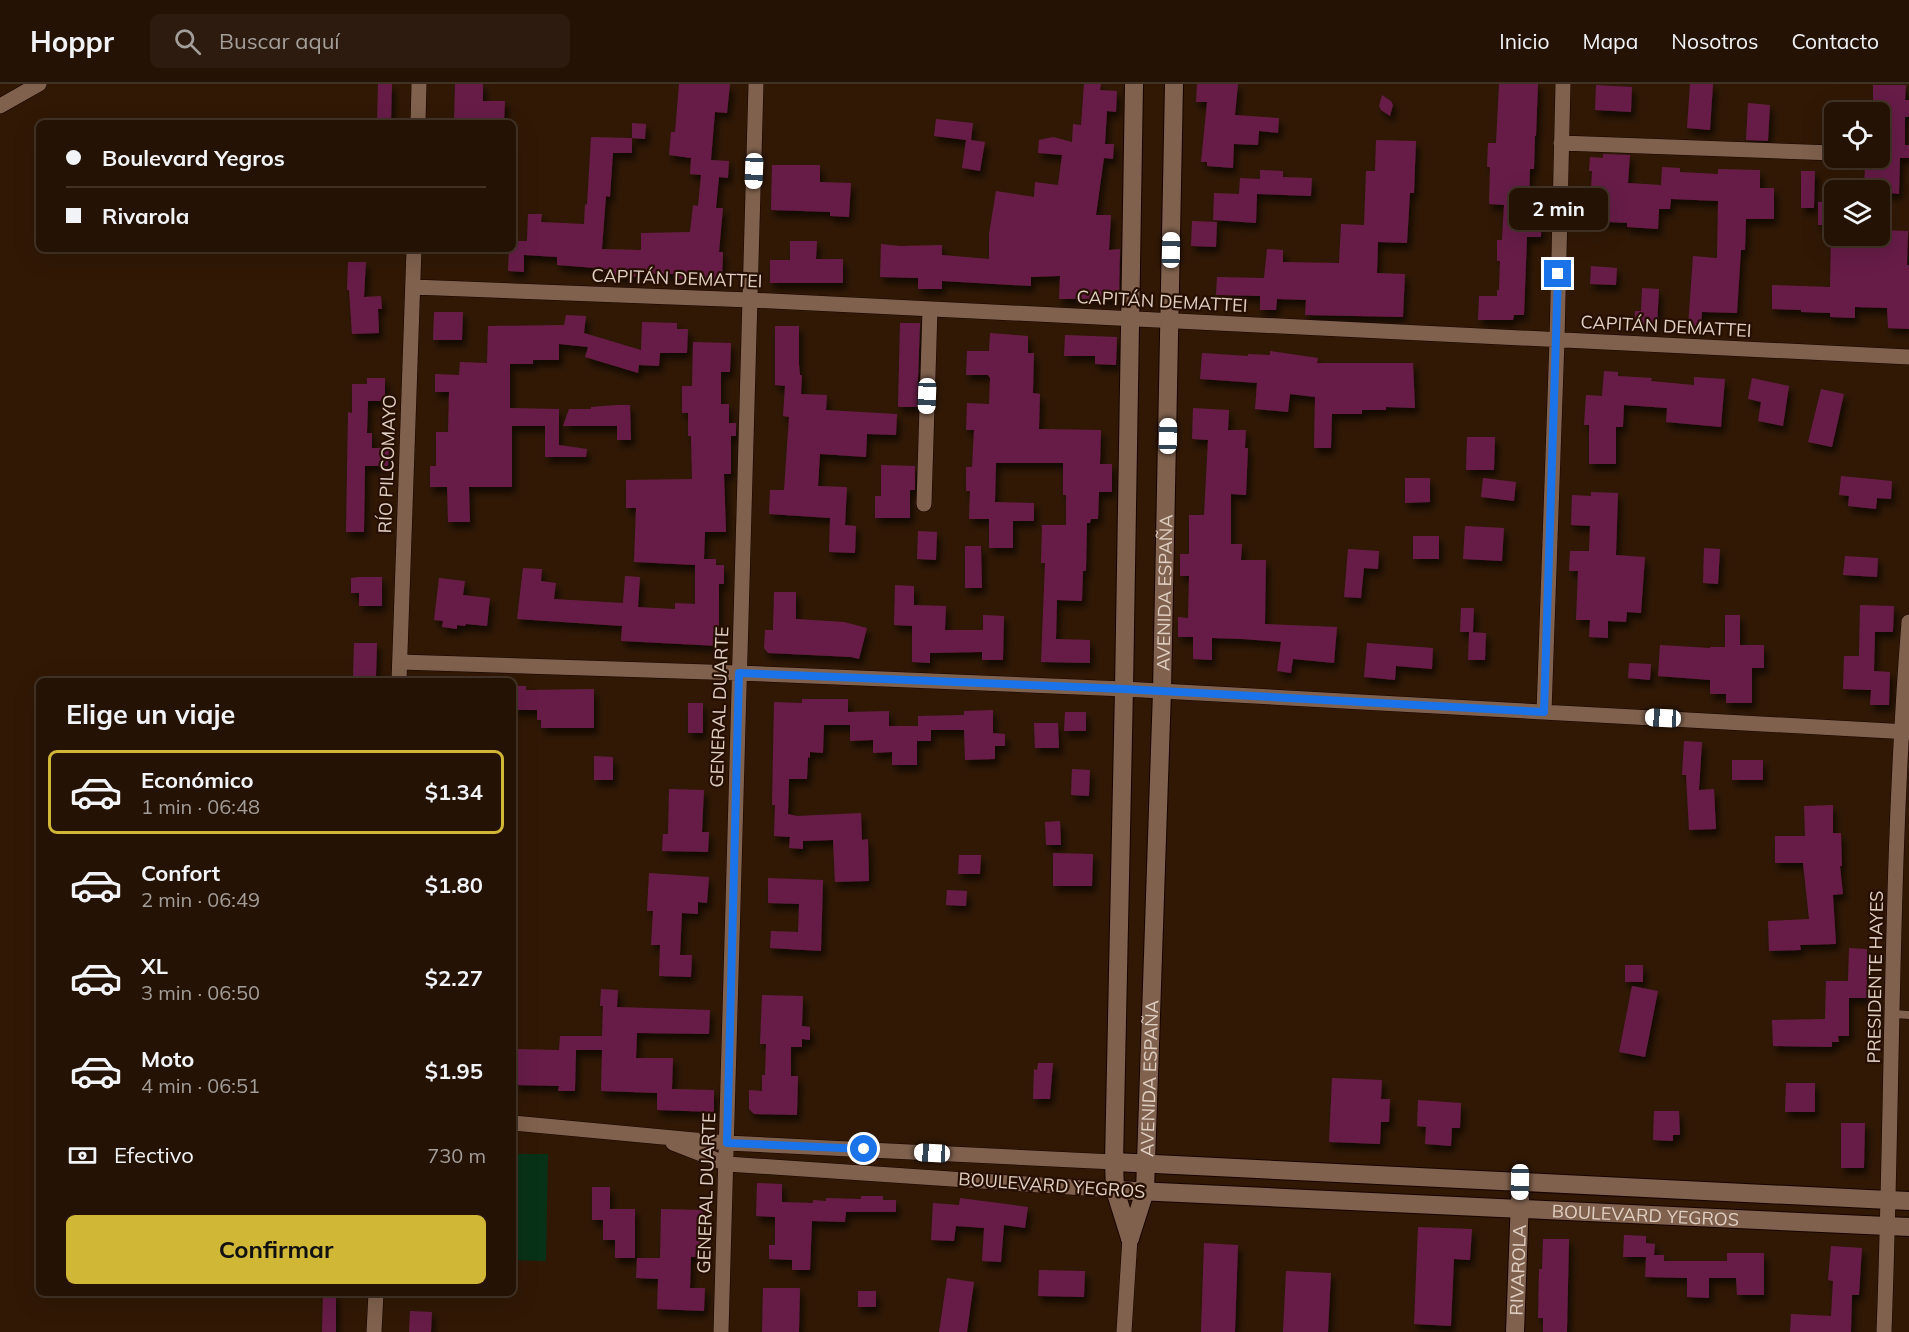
<!DOCTYPE html>
<html lang="es">
<head>
<meta charset="utf-8">
<style>
  :root { --surface:#241204; --page:#2c1b0e; --text:#f1f3f6; --muted:#a39e9a; --line:#413226; --accent:#d1b736 }
  body { margin:0; font-family:Mulish,sans-serif; background:var(--page); color:var(--text); height:100vh; display:flex; flex-direction:column; font-size:22px; white-space:nowrap }
  * { box-sizing:border-box; margin:0 }
  p { font-size:20px; color:var(--muted) }
  .icon { flex:none; width:33px; height:33px; fill:none; stroke:currentColor; stroke-width:2; stroke-linecap:round; stroke-linejoin:round }
  .map { position:relative; flex:1; overflow:hidden }
  .details { position:absolute; left:36px; top:594px; width:480px; height:618px; display:flex; flex-direction:column; background:var(--surface); border-radius:9px; box-shadow:0 6px 24px #0002,0 0 0 2px var(--line) }
  .details>* { flex:none }
  .banner { position:absolute; left:36px; top:36px; width:480px; height:132px; border-radius:9px; box-shadow:0 6px 24px #0002,0 0 0 2px var(--line); display:grid; align-content:center; height:132px; padding:0 30px; background:var(--surface) }
  .controls { position:absolute; left:1824px; top:18px; display:grid; gap:12px }
  .controls a { display:grid; place-items:center; width:66px; height:66px; border-radius:9px; background:var(--surface); box-shadow:0 6px 24px #0002,0 0 0 2px var(--line); font-size:30px }
  .end { position:absolute; width:27px; height:27px; margin:-14px; border:8px solid #1a73e8; background:#fff; box-shadow:0 0 0 3px #fff }
  .from { border-radius:50% }
  .bubble { position:absolute; height:42px; border-radius:9px; background:var(--surface); box-shadow:0 6px 24px #0002,0 0 0 2px var(--line); font-size:20px; font-weight:700; line-height:42px; text-align:center }
  .car { position:absolute; width:18px; height:36px; margin:-18px -9px; border-radius:8px; box-shadow:0 0 4px 2px #0007; background:linear-gradient(#fff 24%,#345 0 40%,#fff 0 76%,#345 0 86%,#fff 0) }
  .banner b { display:flex; align-items:center; gap:21px; height:57px; font-size:22px }
  .banner b+b { border-top:2px solid var(--line) }
  .banner i { width:15px; height:15px; background:var(--text) }
  ul { padding:0; list-style:none }
  li { display:flex; align-items:center; gap:18px; height:84px; margin:0 12px 9px; padding:0 18px; border:3px solid transparent; border-radius:9px }
  li div { flex:1 }
  li b { display:block; font-size:22px }
  li em { font-style:normal; font-weight:700 }
  li.active { border-color:var(--accent) }
  li>.icon { width:54px; height:54px; stroke-width:1.5 }
  h2 { padding:0 30px; font-size:27px; line-height:72px }
  .pay { display:flex; align-items:center; gap:15px; height:66px; padding:0 30px; font-size:22px }
  .pay p { margin-inline-start:auto }
  .primary-button { display:flex; gap:12px; margin-top:auto; padding:12px 30px }
  .primary-button a { flex:1; height:69px; border-radius:9px; background:var(--accent); color:#111; font-size:24px; font-weight:700; line-height:69px; text-align:center }
  header { display:flex; align-items:center; gap:36px; box-sizing:border-box; height:84px; padding:0 30px; background:var(--surface); border-bottom:2px solid var(--line) }
  header strong { font-size:28px }
  nav { display:flex; gap:33px; margin-inline-start:auto; font-size:21px }
  .search { width:420px; height:54px; background:var(--page); display:flex; align-items:center; gap:15px; box-sizing:border-box; padding:0 21px; border-radius:9px; color:var(--muted); font-size:22px }
  .map>svg:first-child { display:block }
  .green { fill:#083217 }
  .building { fill:#661e46; filter:url(#shadow) }
  .lines { fill:none; stroke-linecap:round; stroke-linejoin:round }
  .service-casing { stroke:#170300; stroke-width:9 }
  .minor-casing { stroke:#170300; stroke-width:16 }
  .tertiary-casing { stroke:#170300; stroke-width:20 }
  .service { stroke:#7f614d; stroke-width:8 }
  .minor { stroke:#7f614d; stroke-width:15 }
  .tertiary { stroke:#7f614d; stroke-width:18 }
  .route { stroke:#1a73e8; stroke-width:8 }
  .labels { text-anchor:middle; dominant-baseline:central; stroke-width:4.5; stroke-linejoin:round; paint-order:stroke }
  .street-label { font-size:18px; fill:#e0cfc3; stroke:#260f00 }
</style>
</head>
<body>
<header>
<strong>Hoppr</strong>
<div class="search"><svg class="icon" aria-label="search" viewBox="0 0 24 24"><circle cx="10" cy="10" r="6"/><path d="M15 15l6 6"/></svg>Buscar aquí</div>
<nav><a>Inicio</a><a>Mapa</a><a>Nosotros</a><a>Contacto</a></nav>
</header>
<div class="map">
<svg width="1909" height="1248" viewBox="0 0 1909 1248">
  <defs>
    <filter id="shadow"><feDropShadow dx="3.5" dy="6" stdDeviation="3" flood-color="#0009"/></filter>
  </defs>
  <rect width="100%" height="100%" fill="#301805"/>
  <path class="green" d="M513 1070H548L546 1177 513 1176Z"/>
  <path class="building" d="M378 0H392L391 39H377Z
    M455 0H483V17H505L504 39H454Z
    M679 0H730L727 29 715 28 711 76 729 77 728 94 719 93 716 124H723L719 168H723L722 196 673 195 674 190H640V193L608 192V185L557 181V173L524 171V188L508 187 509 165H513V157H527L528 130H542L541 138 584 140 585 120 587 121 591 53 632 54V69H613L610 113 606 112 602 165 641 166V149L690 148 693 121 698 122 701 91 690 90 691 74 669 71 671 48H675Z
    M1084 0H1101L1100 6 1117 7 1116 28 1107 27 1105 60H1114L1113 75 1104 74 1096 131H1111L1109 166 1120 165 1119 215H1059L1060 192 1031 193V202L942 197V205H918V194L880 193 881 160 900 162 942 161V171L989 175V150L996 107 1034 113 1035 98 1058 101 1062 71 1038 69 1039 56 1053 53 1072 58 1073 40 1081 41Z
    M1197 0H1238L1235 31 1279 34 1278 49 1259 47 1258 61 1234 60 1233 84 1207 82V78H1201L1207 18H1196Z
    M1499 0H1538L1536 52H1535L1534 85H1530L1529 122 1542 123 1541 153H1527L1524 231H1514L1513 236H1478L1479 212H1497V206H1499L1500 177H1497V156H1502L1504 121 1489 120 1490 83H1487L1488 59H1496Z
    M1690 0H1713L1710 46 1687 44Z
    M1596 1 1632 3 1631 28 1595 26Z
    M1873 1H1906L1905 16H1909V33H1905V61H1909V74H1900L1899 110 1864 106 1865 79H1880V28H1873Z
    M1382 11 1391 17 1393 21 1390 32 1381 26 1379 22Z
    M1748 19 1770 21 1768 57 1746 56Z
    M936 35 973 39 971 56 985 58 980 87 962 84 966 56 934 52Z
    M632 39 646 40 645 55 632 54Z
    M1376 56 1416 57 1414 109H1410L1407 159 1378 158 1377 189 1405 190 1403 233 1305 231 1306 216 1277 215 1276 226H1260V212L1216 211 1217 193 1264 194 1267 165 1283 166V178L1339 179 1341 140 1364 141 1366 87H1375Z
    M1603 70 1630 71 1628 99 1661 101 1662 83 1680 84V88L1718 90V85L1760 86V104H1774V135H1746L1745 166H1741L1737 229 1702 228 1701 244 1688 243 1693 172 1717 174 1718 117 1671 115 1670 125H1659L1658 145 1627 143V139L1591 137 1593 106H1591L1592 87H1589L1590 73 1603 74Z
    M772 81H820V98L851 99 849 133 830 132V128L771 126Z
    M1260 86 1283 87V93L1312 94 1311 112 1257 110 1256 139 1213 136 1214 109 1239 110 1240 94 1260 95Z
    M1801 87H1815L1814 124H1801Z
    M1818 118H1834V141H1818Z
    M1192 137 1217 138 1216 163 1191 162Z
    M1880 146 1908 147 1907 181H1909V245L1888 244 1887 224 1855 223V234L1830 233V229L1801 228V226L1772 225V201L1830 203 1831 152H1880Z
    M790 157H817L816 175H843V199H770V176H790Z
    M348 178H366L364 213 381 212 382 225H378L379 249 352 250 349 206H347Z
    M1591 182 1617 184 1616 201 1590 200Z
    M1642 204 1659 205 1657 241 1634 240 1635 227H1641Z
    M434 228H463L462 256H433Z
    M566 231 586 232 584 249 641 266 642 238 677 239V245H688L687 269H660L659 282 639 281 638 289 585 273 588 263 559 260V276H533V280H510V324L559 325V361L587 365 586 373H545V342H512V403H469L470 438H448L447 403H430V382H436V348H448L449 308H435V290L459 291 460 278 487 279 488 242 564 241Z
    M900 239H920L917 323H898Z
    M775 242H799V280L800 291H802L801 310 827 311 826 326 897 330 896 351 867 350 866 373 820 370 818 402 847 403 845 441 856 442 855 469 829 468 830 434 769 430 770 406H784L789 333 783 332 785 302 775 301Z
    M990 249 1028 252V269H1034L1033 309 1040 310 1039 345 1101 346 1100 380H1112V408H1099L1098 435H1091L1090 439H1087L1086 487H1083L1082 517 1057 516 1056 555 1090 556V579L1041 578 1045 479H1041L1042 441H1066V411H1063V379H996L995 418 1034 419V437H1013V464H989V435H969L970 407H966V383H972L974 346H966L967 319 989 320 990 294 988 291H966L967 267H989Z
    M1065 251 1117 253 1116 281 1095 280V272H1064Z
    M693 258 731 259 730 288H721V320H729V339H736V352H731V390H724L726 448H705L704 475H716V481H724V500H719V562L621 557 622 542 517 535 523 484 542 485 541 497 556 499 554 515 623 519 625 492 640 493 638 523 675 525V519L695 520V481L634 478 636 424H626V396L692 395 691 352H688V329H682V302H692Z
    M1270 267 1318 274 1317 279H1413L1415 324 1386 323V326H1362V330H1332L1331 364H1314L1315 313 1290 310 1288 328 1255 325 1257 299 1200 295 1202 269 1248 272V270L1270 271Z
    M1604 287 1618 288V292L1652 294 1651 297 1694 301V293L1725 295 1721 343 1666 338 1667 324 1624 321 1623 343H1616V380H1589V341H1584L1586 311 1602 312Z
    M367 294H385V317H368L367 349H372V364H389L388 382H365L364 448H346L348 328 352 329V300H367Z
    M1752 294 1789 302 1783 342 1758 337 1761 318 1748 315Z
    M1821 305 1844 310 1832 363 1808 358Z
    M617 321H630L631 356H617V342H563L569 325H591V323Z
    M1193 324 1229 326 1228 346H1246L1245 364H1248L1246 411 1231 410V460H1242L1241 476H1266L1265 540 1337 543 1334 579 1293 575 1291 589 1277 587 1281 558 1242 555 1212 554V576L1193 575V553H1178V533L1188 534 1189 492H1180V470H1189V431H1204L1208 356 1192 355Z
    M1467 353H1495L1494 386H1466Z
    M881 381 915 382V406H910V434H875V412H881Z
    M1841 392 1892 397 1891 415 1877 414 1876 425 1848 422 1849 412 1839 411Z
    M1405 394H1430V418L1405 419Z
    M1483 394 1516 398 1514 417 1481 413Z
    M1591 408 1618 409 1616 471 1645 473 1641 529 1627 528 1626 538 1608 537V554L1589 553 1590 536H1576L1578 487H1569L1570 467H1589L1590 442 1571 441 1572 411 1591 412Z
    M1465 442 1504 444 1502 477 1463 475Z
    M918 447 937 448 936 476 917 475Z
    M1413 452H1439V475H1413Z
    M965 462H981L982 504H965Z
    M1704 464 1720 465 1718 500 1703 499Z
    M1348 465 1379 467 1378 485 1364 484 1361 514 1344 513Z
    M1845 472 1878 474 1877 493 1843 491Z
    M359 493H382V522H359V509H351V494Z
    M439 494 465 497 463 511 490 514 487 542 466 540 465 542 457 541V545L442 543 443 537 434 536Z
    M895 501 914 502V521L946 522 945 546H983V531L1004 532 1003 576H982V568L930 569V579L912 578V542L894 541Z
    M774 508H796V535L844 538 867 544 859 575 851 573 768 569 764 564 765 546H773Z
    M1860 521 1894 522 1893 548H1875L1874 587 1890 588 1889 621H1870L1871 606 1843 605 1844 572H1859Z
    M1461 524H1474L1473 548H1460Z
    M1725 531H1740V561H1764V584H1752V619H1726V610H1710V596L1658 592 1660 561 1710 564V563H1725Z
    M1469 548 1486 549 1485 576H1468Z
    M354 559H377L376 593H353Z
    M1367 559 1433 564 1432 585 1396 582 1395 596 1364 593Z
    M1629 579 1651 580 1650 596 1628 594Z
    M513 602H526V606L594 605V644H541V636H537V626H513Z
    M802 615H848V628L889 627V642H918V632L964 631V627L993 626V649L1005 650V662H995V675L965 676 964 646H931V657H917V681H892V668L873 669V656L850 657V641H824L823 669 810 668V674L808 673 807 695H789L788 730 797 732 861 729 862 756 868 755 869 797 835 798 833 756 803 757V765L789 764 790 753 774 752 775 721H772L774 618 802 619Z
    M688 619H703V649H688Z
    M1065 628H1086V647H1064Z
    M1034 639H1058L1059 664H1035Z
    M1684 657 1702 658 1699 706 1714 705 1716 745 1689 746 1686 691H1682Z
    M594 672 613 673V696H594Z
    M1732 676H1763V696H1732Z
    M1072 685 1090 686 1089 712 1071 711Z
    M669 705 704 706 702 748H709L708 768 662 767 663 750H668Z
    M1833 721V749H1841L1842 782H1840L1843 810 1833 811 1836 860 1800 861 1801 866 1769 867 1768 837 1809 835 1803 779H1775V752H1805L1804 722Z
    M1060 737 1061 761H1046L1045 738Z
    M1053 769 1093 770 1092 802H1053Z
    M959 771H981L980 790H958Z
    M649 789 709 793 707 819 698 818V830L682 829 680 871H692L691 893 659 892 660 861H651L653 827H647Z
    M768 794 823 796 821 867 770 864 771 847 798 848 799 820 768 819Z
    M947 806 967 807 966 822 946 821Z
    M1849 864 1867 865V914H1849V952H1838L1839 958H1832V963L1773 962 1772 936 1825 935 1826 897H1848Z
    M1625 881H1643V898H1625Z
    M1632 902 1658 907 1645 973 1619 968Z
    M601 905 618 906 617 923 710 926 709 950 637 949 636 974H673L672 1005 714 1006V1028L657 1026V1009L601 1007 602 966H576L575 1007H558L559 1002 515 1001 516 965 559 966 560 952H602L603 922H600Z
    M762 911 803 912 802 942 810 943V956L802 955V963H791V992H798L797 1031 754 1030 749 1025V1006L762 1007V991H765L766 960H760Z
    M1038 979H1053L1050 1015H1033L1034 985 1037 986Z
    M1332 994 1382 996 1381 1015H1390L1389 1038H1381L1380 1060 1329 1058Z
    M1786 999H1815V1028H1785Z
    M1418 1016 1461 1019 1460 1044H1452L1451 1062 1425 1060 1426 1043 1417 1042Z
    M1654 1027H1679L1680 1051H1673V1057L1653 1056Z
    M1841 1039H1865L1864 1084H1841Z
    M757 1099 782 1100V1118L813 1119V1116L826 1117V1114L861 1115V1112H883V1116H896V1128H846L845 1138 812 1137 810 1186H792V1176L769 1175V1161H775V1133L756 1132Z
    M592 1103H610V1125H635V1174H615V1156H603V1136H592Z
    M960 1114 1028 1123 1025 1144 1004 1141 1001 1178 982 1177 984 1144 956 1142 954 1157 931 1156 933 1119 959 1121Z
    M661 1125 705 1126 704 1173H691L690 1204H705L704 1227 657 1225 658 1195 636 1194 637 1174H660Z
    M1418 1143 1472 1145 1470 1176 1454 1175 1451 1242 1414 1240Z
    M1624 1151 1646 1152V1159L1655 1160 1654 1171H1664V1177H1727V1169H1764V1211H1737L1736 1194H1709V1214L1687 1213V1194L1645 1193 1646 1173H1623Z
    M1543 1155H1569L1567 1248H1543V1234H1538L1539 1185H1542Z
    M1204 1159 1238 1161 1235 1248H1201Z
    M1831 1162 1862 1164 1859 1211H1852L1851 1248H1790L1791 1230 1831 1232 1833 1197 1828 1196Z
    M1039 1186 1085 1187 1084 1213 1038 1212Z
    M1286 1187 1331 1189 1328 1248H1283Z
    M947 1194 974 1198 967 1248H939Z
    M763 1204H800L799 1248H762Z
    M858 1207H876V1223H858Z
    M323 1209H336V1248H322Z
    M410 1227 432 1228 431 1248H409Z"/>
  <g class="lines">
    <defs>
      <path id="service" d="M1894 930 1909 931"/>
      <path id="minor" d="M0 22 39 0
        M418 39 419 0
        M1561 59 1834 69
        M413 203 750 216 1909 273
        M924 420 930 225
        M400 578 739 589 1124 605 1909 648
        M399 597 414 165
        M1544 628 1557 256 1563 0
        M513 1039 727 1059 1114 1078
        M673 1059 727 1080 1115 1106
        M374 1248 376 1209
        M721 1248 756 0
        M1124 1248 1130 1154
        M1884 1248C1893 1012 1890 774 1909 538"/>
      <g id="tertiary">
        <path d="M1114 1078 1909 1117"/>
        <path id="s1" d="M1115 1106 1909 1143"/>
        <path id="s2" d="M1130 1154 1145 1107 1162 607 1174 0"/>
        <path d="M1130 1154 1115 1106 1114 1078 1124 605 1134 0"/>
        <path id="s3" d="M1515 1248 1520 1115"/>
      </g>
    </defs>
    <use href="#service" class="service-casing"/>
    <use href="#minor" class="minor-casing"/>
    <use href="#tertiary" class="tertiary-casing"/>
    <use href="#service" class="service"/>
    <use href="#minor" class="minor"/>
    <use href="#tertiary" class="tertiary"/>
  </g>
  <g class="lines">
    <path class="route" d="M864 1065 727 1059 739 589 1124 605 1544 628 1558 190"/>
  </g>
  <g class="labels">
    <g class="street-label">
      <text transform="translate(677 194) rotate(2)">CAPITÁN DEMATTEI</text>
      <text transform="translate(1162 217) rotate(3)">CAPITÁN DEMATTEI</text>
      <text transform="translate(1666 242) rotate(3)">CAPITÁN DEMATTEI</text>
      <text transform="translate(387 380) rotate(-88)">RÍO PILCOMAYO</text>
      <text stroke="none"><textPath href="#s2" startOffset="648">AVENIDA ESPAÑA</textPath></text>
      <text transform="translate(719 623) rotate(-88)">GENERAL DUARTE</text>
      <text transform="translate(1875 893) rotate(-89)">PRESIDENTE HAYES</text>
      <text stroke="none"><textPath href="#s2" startOffset="162">AVENIDA ESPAÑA</textPath></text>
      <text transform="translate(1052 1101) rotate(4)">BOULEVARD YEGROS</text>
      <text transform="translate(706 1109) rotate(-88)">GENERAL DUARTE</text>
      <text stroke="none"><textPath href="#s1" startOffset="531">BOULEVARD YEGROS</textPath></text>
      <text stroke="none"><textPath href="#s3" startOffset="62">RIVAROLA</textPath></text>
    </g>
  </g>
</svg>
<div class="controls">
<a><svg class="icon" aria-label="locate" viewBox="0 0 24 24"><circle cx="12" cy="12" r="6"/><path d="M12 2v4M12 18v4M2 12h4M18 12h4"/></svg></a>
<a><svg class="icon" aria-label="layers" viewBox="0 0 24 24"><path d="M12 4l9 5-9 5-9-5zM3 14l9 5 9-5"/></svg></a>
</div>
<i class="end from" style="left:864px;top:1065px"></i>
<i class="end" style="left:1558px;top:190px"></i>
<div class="bubble" style="left:1509px;top:104px;width:99px">2 min</div>
<i class="car" style="left:754px;top:87px;rotate:182deg"></i>
<i class="car" style="left:1171px;top:166px;rotate:1deg"></i>
<i class="car" style="left:927px;top:312px;rotate:182deg"></i>
<i class="car" style="left:1168px;top:352px;rotate:1deg"></i>
<i class="car" style="left:1663px;top:634px;rotate:273deg"></i>
<i class="car" style="left:932px;top:1069px;rotate:273deg"></i>
<i class="car" style="left:1520px;top:1098px;rotate:181deg"></i>
<div class="banner">
<b><i class="from"></i>Boulevard Yegros</b>
<b><i></i>Rivarola</b>
</div>
<section class="details">
<h2>Elige un viaje</h2>
<ul>
<li class="active"><svg class="icon" aria-label="car" viewBox="0 0 24 24"><path d="M5 17H2v-5l4-1 3-4h7l3 4 3 1v5h-3M9 17h6M6 11h13"/><circle cx="7" cy="17" r="2"/><circle cx="17" cy="17" r="2"/></svg><div><b>Económico</b><p>1 min · 06:48</p></div><em>$1.34</em></li>
<li><svg class="icon" aria-label="car" viewBox="0 0 24 24"><path d="M5 17H2v-5l4-1 3-4h7l3 4 3 1v5h-3M9 17h6M6 11h13"/><circle cx="7" cy="17" r="2"/><circle cx="17" cy="17" r="2"/></svg><div><b>Confort</b><p>2 min · 06:49</p></div><em>$1.80</em></li>
<li><svg class="icon" aria-label="car" viewBox="0 0 24 24"><path d="M5 17H2v-5l4-1 3-4h7l3 4 3 1v5h-3M9 17h6M6 11h13"/><circle cx="7" cy="17" r="2"/><circle cx="17" cy="17" r="2"/></svg><div><b>XL</b><p>3 min · 06:50</p></div><em>$2.27</em></li>
<li><svg class="icon" aria-label="car" viewBox="0 0 24 24"><path d="M5 17H2v-5l4-1 3-4h7l3 4 3 1v5h-3M9 17h6M6 11h13"/><circle cx="7" cy="17" r="2"/><circle cx="17" cy="17" r="2"/></svg><div><b>Moto</b><p>4 min · 06:51</p></div><em>$1.95</em></li>
</ul>
<div class="pay"><svg class="icon" aria-label="cash" viewBox="0 0 24 24"><path d="M3 7h18v10H3z"/><circle cx="12" cy="12" r="2"/></svg>Efectivo<p>730 m</p></div>
<div class="primary-button"><a>Confirmar</a></div>
</section>
</div>
</body>
</html>
